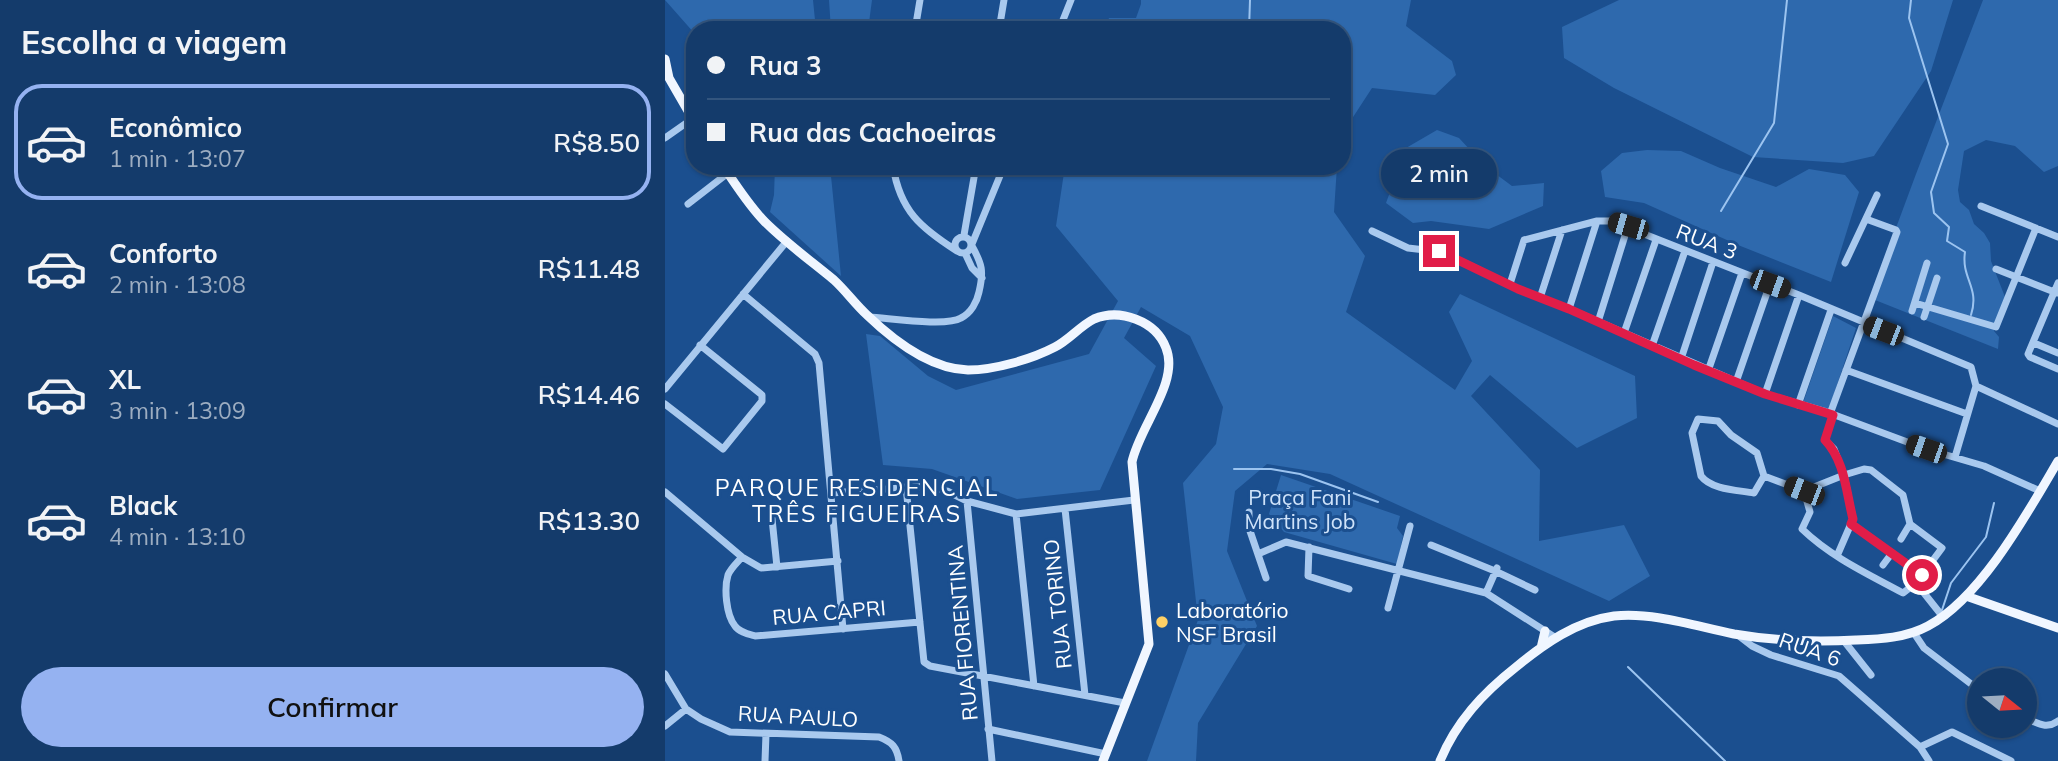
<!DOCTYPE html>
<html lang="pt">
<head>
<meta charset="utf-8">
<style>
  :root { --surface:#143b6b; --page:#1d4271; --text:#f1f3f6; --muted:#9dadc1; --line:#33557e; --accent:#95b2f1 }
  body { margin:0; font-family:Mulish,sans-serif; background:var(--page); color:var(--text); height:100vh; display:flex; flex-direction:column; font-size:26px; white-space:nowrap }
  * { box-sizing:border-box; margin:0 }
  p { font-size:23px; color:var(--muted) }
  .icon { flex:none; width:38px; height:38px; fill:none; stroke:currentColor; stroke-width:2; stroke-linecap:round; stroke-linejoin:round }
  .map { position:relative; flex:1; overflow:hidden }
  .details { display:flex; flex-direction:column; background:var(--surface); width:665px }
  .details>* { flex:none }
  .banner { position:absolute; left:21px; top:21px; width:665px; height:154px; border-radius:28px; box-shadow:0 2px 5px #0004,0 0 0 2px var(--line); display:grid; align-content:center; height:154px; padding:0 21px; background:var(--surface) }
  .needle { width:46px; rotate:108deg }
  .fabs { position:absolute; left:1302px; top:668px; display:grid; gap:14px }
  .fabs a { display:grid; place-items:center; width:70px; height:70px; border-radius:50%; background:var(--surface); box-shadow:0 2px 5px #0004,0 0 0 2px var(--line); font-size:35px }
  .end { position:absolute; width:32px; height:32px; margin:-16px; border:9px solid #e11d48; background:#fff; box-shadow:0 0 0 4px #fff }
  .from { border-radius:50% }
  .bubble { position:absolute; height:49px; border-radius:24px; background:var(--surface); box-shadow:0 2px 5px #0004,0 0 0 2px var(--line); font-size:23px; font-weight:600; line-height:49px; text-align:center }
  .car { position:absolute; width:21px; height:42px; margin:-21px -10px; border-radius:9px; box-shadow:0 0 5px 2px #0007; background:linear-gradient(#222 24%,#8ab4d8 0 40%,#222 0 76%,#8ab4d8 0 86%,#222 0) }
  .banner b { display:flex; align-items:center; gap:24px; height:66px; font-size:26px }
  .banner b+b { border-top:2px solid var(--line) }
  .banner i { width:18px; height:18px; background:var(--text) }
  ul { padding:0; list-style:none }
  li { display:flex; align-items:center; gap:21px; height:116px; margin:0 14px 10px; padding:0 7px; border:4px solid transparent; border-radius:28px }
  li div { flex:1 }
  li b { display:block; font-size:26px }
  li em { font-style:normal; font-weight:600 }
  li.active { border-color:var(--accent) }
  li>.icon { width:63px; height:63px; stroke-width:1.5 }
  h2 { padding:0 21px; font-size:32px; line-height:84px }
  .action { display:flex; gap:14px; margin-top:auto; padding:14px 21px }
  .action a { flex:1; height:80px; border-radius:42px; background:var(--accent); color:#111; font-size:28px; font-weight:600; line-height:80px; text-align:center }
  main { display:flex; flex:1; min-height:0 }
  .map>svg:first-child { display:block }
  .green { fill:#2e69ad }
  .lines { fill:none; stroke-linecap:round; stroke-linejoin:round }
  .stream { stroke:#9cc4f0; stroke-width:2 }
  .minor { stroke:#a9c9ee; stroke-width:7 }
  .major { stroke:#f0f6ff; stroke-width:9 }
  .route { stroke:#e11d48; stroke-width:9 }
  .poi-dot { fill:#ffd166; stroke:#1b4f8f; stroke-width:2.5 }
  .labels { text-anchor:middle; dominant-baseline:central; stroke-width:6; stroke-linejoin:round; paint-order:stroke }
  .street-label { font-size:21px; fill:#fff; stroke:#1b4f8f }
  .park-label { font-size:21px; fill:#cfe3fa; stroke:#1b4f8f }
  .poi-label { font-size:21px; fill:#fff; stroke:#1b4f8f; text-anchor:start }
  .neighbourhood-label { font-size:23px; letter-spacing:2px; fill:#fff; stroke:#1b4f8f }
</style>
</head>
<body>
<main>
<section class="details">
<h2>Escolha a viagem</h2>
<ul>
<li class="active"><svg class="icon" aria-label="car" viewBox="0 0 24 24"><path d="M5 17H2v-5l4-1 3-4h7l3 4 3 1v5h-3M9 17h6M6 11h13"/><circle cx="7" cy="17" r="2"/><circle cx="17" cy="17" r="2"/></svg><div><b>Econômico</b><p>1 min · 13:07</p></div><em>R$8.50</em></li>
<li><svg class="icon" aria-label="car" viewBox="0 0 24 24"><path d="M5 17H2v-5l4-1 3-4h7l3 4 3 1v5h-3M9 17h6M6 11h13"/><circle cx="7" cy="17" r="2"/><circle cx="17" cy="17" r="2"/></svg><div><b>Conforto</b><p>2 min · 13:08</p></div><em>R$11.48</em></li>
<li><svg class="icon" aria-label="car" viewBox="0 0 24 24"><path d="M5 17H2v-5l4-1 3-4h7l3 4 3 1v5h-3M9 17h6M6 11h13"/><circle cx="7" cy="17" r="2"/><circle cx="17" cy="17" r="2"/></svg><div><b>XL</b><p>3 min · 13:09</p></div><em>R$14.46</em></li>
<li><svg class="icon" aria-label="car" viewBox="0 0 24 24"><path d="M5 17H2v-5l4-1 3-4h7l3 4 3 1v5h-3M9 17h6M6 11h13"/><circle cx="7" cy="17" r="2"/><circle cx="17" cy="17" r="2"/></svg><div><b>Black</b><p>4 min · 13:10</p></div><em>R$13.30</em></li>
</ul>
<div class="action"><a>Confirmar</a></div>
</section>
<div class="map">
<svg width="1393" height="761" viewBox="0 0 1393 761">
  <rect width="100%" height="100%" fill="#1b4f8f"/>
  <path class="green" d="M0 0H148L151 30H30V34Z
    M164 0H207L203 30H166Z
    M476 0H746L741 26 787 61 791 75 770 95 707 88 677 134V30H439L444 18H471L476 4Z
    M954 0H1288L1266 71 1209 156 1178 163 1088 157 949 88 899 58 897 27Z
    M1318 0H1393V166L1379 172 1350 146 1321 140 1299 151 1293 190 1295 202 1304 210 1309 224 1319 233 1325 243 1326 261 1340 297 1329 331 1334 337 1333 349 1205 298 1251 174Z
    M772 130 794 138 820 166 847 186 879 183 878 206 824 229 766 221 748 223 721 203 741 148Z
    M982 150 1016 151 1055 168 1111 187 1144 169 1180 175 1194 192 1166 282 1073 245 979 203 940 197 936 171 957 153Z
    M110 166H165L176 276 105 212 109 195Z
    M400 166H672L669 212 700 256 681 312 790 390 807 361 784 312 795 294 970 376 972 418 912 448 825 375 806 396 875 470 874 541 959 525 985 576 944 601 665 474 602 464 570 491 562 551 592 626 533 723 531 761H482L533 620 518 483 551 444 558 407 525 336 476 307 459 338 491 366 435 490 352 499 267 469 218 465 201 334 215 336 263 376 291 390 424 354 453 301 391 226Z
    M1168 316 1191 328 1164 409 1138 403Z
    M616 475 735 516 732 528 738 536 732 564 619 532 604 514Z"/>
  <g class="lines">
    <path class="stream" d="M1246 0 1244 18 1283 144 1266 192 1269 213 1284 227 1282 241 1300 252C1296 279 1315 287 1306 315
      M584 30 585 0
      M1056 211 1109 123 1122 0
      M569 469H606L635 474 713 502
      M1277 610 1286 583 1321 537 1329 503
      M963 667 1060 761"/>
    <path class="minor" d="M250 30 255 0
      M334 30 339 0
      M394 30 406 0
      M0 138 27 119
      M228 166C235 211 256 228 292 251
      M23 204 63 173
      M1316 206 1393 237
      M707 231 743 248 777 252 853 289 904 309 1100 394 1159 411 1261 449 1319 466 1375 491
      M299 235 311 166
      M290 245a8 8 0 1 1 16 0a8 8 0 1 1-16 0Z
      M307 244 339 166
      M300 253 307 268 317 278
      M1180 263 1212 195
      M1331 269 1392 293
      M1393 283 1363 354 1365 357 1393 369
      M845 284 859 240 932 221H946L1134 295 1306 367 1311 386 1393 424
      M78 294 150 354 154 363 178 629
      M875 298 897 230
      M1250 303 1331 327 1371 228
      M904 309 932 221
      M1247 311 1262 263
      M204 317C224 318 281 327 296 318 306 313 312 302 314 292 319 271 317 264 307 246
      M1259 317 1272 278
      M933 322 963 226
      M959 333 991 240
      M1369 343 1393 353
      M987 346 1020 251
      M1016 359 1048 262
      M1181 370 1302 414
      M1043 371 1077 273
      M1071 382 1105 284
      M0 389 122 241
      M1100 394 1134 295
      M0 404 58 449 97 401V395L35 345
      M1133 405 1166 310
      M1165 414 1232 232 1231 230 1201 219
      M1168 415 1160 440 1169 449 1179 475 1188 519 1172 556
      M1290 457 1311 386
      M1099 476 1089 493C1072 490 1047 490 1036 476L1027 433 1033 419 1053 421 1066 435 1092 453 1099 476 1139 491 1179 475 1199 469 1206 470 1238 495 1245 524 1277 548 1251 583 1238 593C1203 574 1166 557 1137 529L1145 512 1139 491
      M241 487 259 662 265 666 460 703
      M0 492 77 557 96 568 173 561
      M166 493 264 486 282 491 302 501 351 514 469 500
      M302 501 327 761
      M106 509 112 567
      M400 509 420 695
      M584 512V528L601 578
      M351 514 369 686
      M1186 524 1257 575
      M1236 539 1245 524
      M766 545 830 571 870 590
      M644 547 643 576 684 589
      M593 554 621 542 821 593 891 638
      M77 557C72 563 66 568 63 575 59 588 61 615 70 626 74 632 83 634 90 636L255 622
      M1218 565 1227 553
      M1251 583 1278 617
      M821 593 832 568
      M723 608 745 526
      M1249 633 1259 648 1314 690
      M1074 636 1087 646 1106 655 1174 676 1255 747 1264 761
      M1179 641 1206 675
      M0 674 21 709 36 719 65 732 214 737C227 742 232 747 234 761
      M1360 718C1373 723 1381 730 1393 721
      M0 726 21 709
      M323 729 441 754
      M1255 747 1287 732 1346 761
      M100 761 101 734"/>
    <path class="major" d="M0 59 4 78 30 123
      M58 166C71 185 84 206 100 222 121 243 146 261 169 280 181 291 190 304 202 315 228 340 266 369 303 370 330 370 367 359 390 347 404 340 415 326 429 319 455 308 491 321 501 348 515 382 474 427 467 462L484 644 438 761
      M1301 596 1393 628
      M876 648 880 631
      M775 761C791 722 818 693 851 667 879 644 911 621 949 616 989 612 1030 626 1069 634 1109 641 1150 642 1191 640 1215 639 1241 638 1263 626 1316 598 1363 512 1393 461"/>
  </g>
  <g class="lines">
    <path class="route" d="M774 251 853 289 904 309 1029 365 1100 394 1168 415 1160 440C1180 461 1181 492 1188 519L1186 524 1257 575"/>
  </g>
  <circle class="poi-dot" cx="497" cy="622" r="7"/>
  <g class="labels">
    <g class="street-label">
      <text transform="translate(1042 241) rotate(21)">RUA 3</text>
      <text transform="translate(392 604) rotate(-96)">RUA TORINO</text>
      <text transform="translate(164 612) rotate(-5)">RUA CAPRI</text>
      <text transform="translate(297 633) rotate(-95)">RUA FIORENTINA</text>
      <text transform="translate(1145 649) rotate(19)">RUA 6</text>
      <text transform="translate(133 716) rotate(3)">RUA PAULO</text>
    </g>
    <g class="park-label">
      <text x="635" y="497">Praça Fani<tspan x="635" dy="24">Martins Job</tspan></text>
    </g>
    <g class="poi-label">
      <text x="511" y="610">Laboratório<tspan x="511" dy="24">NSF Brasil</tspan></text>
    </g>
    <g class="neighbourhood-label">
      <text x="192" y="487">PARQUE RESIDENCIAL<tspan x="192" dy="26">TRÊS FIGUEIRAS</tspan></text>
    </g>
  </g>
</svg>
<div class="fabs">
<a><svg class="needle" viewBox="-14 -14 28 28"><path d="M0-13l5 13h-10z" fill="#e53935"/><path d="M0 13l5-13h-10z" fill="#9dadc1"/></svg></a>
</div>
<i class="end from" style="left:1257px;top:575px"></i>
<i class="end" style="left:774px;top:251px"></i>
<div class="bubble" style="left:716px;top:149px;width:116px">2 min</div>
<i class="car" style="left:963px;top:226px;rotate:286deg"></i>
<i class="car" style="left:1105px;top:284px;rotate:110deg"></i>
<i class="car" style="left:1218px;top:331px;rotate:291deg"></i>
<i class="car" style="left:1261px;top:449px;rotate:289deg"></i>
<i class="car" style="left:1139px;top:491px;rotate:291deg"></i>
<div class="banner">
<b><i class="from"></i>Rua 3</b>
<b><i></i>Rua das Cachoeiras</b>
</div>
</div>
</main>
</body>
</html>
